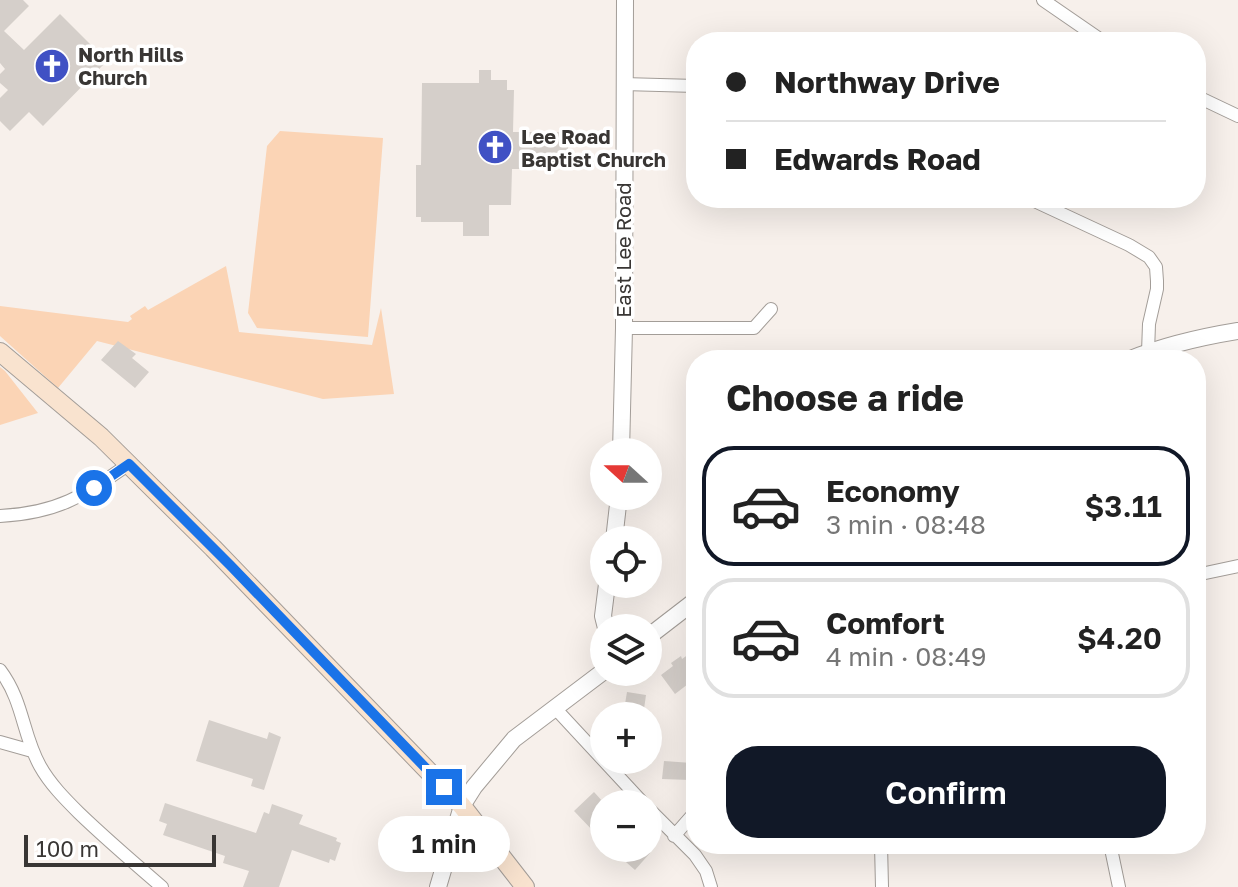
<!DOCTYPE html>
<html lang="en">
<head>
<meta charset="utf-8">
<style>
  :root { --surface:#fff; --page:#f6f6f6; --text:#222; --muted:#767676; --line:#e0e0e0; --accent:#111827 }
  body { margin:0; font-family:"Golos Text",sans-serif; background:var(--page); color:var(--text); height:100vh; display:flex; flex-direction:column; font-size:30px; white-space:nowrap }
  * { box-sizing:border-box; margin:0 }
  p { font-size:26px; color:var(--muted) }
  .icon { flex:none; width:44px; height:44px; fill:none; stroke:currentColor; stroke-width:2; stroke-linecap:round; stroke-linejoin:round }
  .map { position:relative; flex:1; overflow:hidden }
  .side { position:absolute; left:686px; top:350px; width:520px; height:504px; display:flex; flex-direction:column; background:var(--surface); border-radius:32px; box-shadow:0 8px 32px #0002 }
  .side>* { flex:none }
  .top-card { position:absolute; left:686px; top:32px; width:520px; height:176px; border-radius:32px; box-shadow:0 8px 32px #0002; display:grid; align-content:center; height:176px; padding:0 40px; background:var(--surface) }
  .needle { width:52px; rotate:291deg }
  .tools { position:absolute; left:590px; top:438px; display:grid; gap:16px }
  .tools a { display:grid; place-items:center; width:72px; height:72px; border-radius:50%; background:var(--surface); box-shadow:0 8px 32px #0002; font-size:40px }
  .scale { position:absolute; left:24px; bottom:20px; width:192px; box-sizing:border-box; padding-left:8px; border:4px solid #393634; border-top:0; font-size:22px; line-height:28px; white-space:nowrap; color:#393634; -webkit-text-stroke:6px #fff; paint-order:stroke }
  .end { position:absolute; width:36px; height:36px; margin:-18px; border:10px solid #1a73e8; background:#fff; box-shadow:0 0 0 4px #fff }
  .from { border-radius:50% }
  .bubble { position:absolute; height:56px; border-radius:28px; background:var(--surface); box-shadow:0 8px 32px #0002; font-size:26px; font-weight:600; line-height:56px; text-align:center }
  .top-card b { display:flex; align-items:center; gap:28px; height:76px; font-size:30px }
  .top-card b+b { border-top:2px solid var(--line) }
  .top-card i { width:20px; height:20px; background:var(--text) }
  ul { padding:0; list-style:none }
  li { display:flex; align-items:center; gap:24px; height:120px; margin:0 16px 12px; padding:0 24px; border:4px solid var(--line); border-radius:32px }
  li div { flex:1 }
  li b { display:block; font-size:30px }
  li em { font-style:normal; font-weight:600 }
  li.active { border-color:var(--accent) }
  li>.icon { width:72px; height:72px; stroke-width:1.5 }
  h2 { padding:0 40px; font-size:36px; line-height:96px }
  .primary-button { display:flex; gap:16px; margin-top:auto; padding:16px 40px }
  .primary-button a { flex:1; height:92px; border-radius:32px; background:var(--accent); color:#fff; font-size:32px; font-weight:600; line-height:92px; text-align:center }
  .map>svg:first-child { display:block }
  .green { fill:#fbd4b5 }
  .building { fill:#d5cfca }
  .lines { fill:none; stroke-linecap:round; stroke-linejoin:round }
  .minor-casing { stroke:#a39d98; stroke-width:14 }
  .tertiary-casing { stroke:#a39d98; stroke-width:18 }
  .secondary-casing { stroke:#a39d98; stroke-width:20 }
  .minor { stroke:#fff; stroke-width:12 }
  .tertiary { stroke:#fff; stroke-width:16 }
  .secondary { stroke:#f9e3cf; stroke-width:18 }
  .route { stroke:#1a73e8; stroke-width:10 }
  .labels { text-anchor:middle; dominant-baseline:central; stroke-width:7; stroke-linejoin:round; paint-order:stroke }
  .poi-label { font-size:20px; font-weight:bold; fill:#393634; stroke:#fff; text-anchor:start }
  .street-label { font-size:20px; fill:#393634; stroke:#fff }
</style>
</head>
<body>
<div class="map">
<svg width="1238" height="887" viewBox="0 0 1238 887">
  <rect width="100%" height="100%" fill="#f7f0eb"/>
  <path class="green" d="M280 131 383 138 368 337 257 328 248 313 267 146Z
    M226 266 239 332 372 345 381 308 394 394 323 399 97 341 58 388 0 336V306L128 322 132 319 130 316 145 306 148 310Z
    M0 367 5 371 38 413 0 425Z"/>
  <path class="building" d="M0 0H23L29 6 4 31 24 50 60 14 107 61 43 126 29 112 10 131 0 121V98L8 90 0 83V74L5 69 0 63Z
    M479 70H491V80H507V90H514L513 132H562V138H568V164H562V169H512L511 205H489V236H463V222H421V217H416V165H421L422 83H479Z
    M118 341 136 354 132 358 149 372 135 388 101 360Z
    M696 649V678L675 694 661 675 673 666 671 663 681 656 682 659Z
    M627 692 646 695 643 716H623Z
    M209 720 267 739 269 732 281 737 264 790 251 786 253 779 196 761Z
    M664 761 692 763 690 780 662 779Z
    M594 792 604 803V825L595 833 574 811Z
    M165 803 256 833 264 812 269 814 272 804 303 815 299 824 337 838 336 841 341 843 335 861 330 859 329 863 292 850 279 887H243L249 871 223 863 225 856 163 835 167 824 159 821Z
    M610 848H644L650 853 635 870Z"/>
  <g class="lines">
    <defs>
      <path id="minor" d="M1043 0 1104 42
        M623 84 696 86
        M1196 96 1238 116
        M1028 198 1129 245 1149 257 1156 267 1157 281V289L1149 324 1148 352
        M624 328H754L771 309
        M0 516C58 513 83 496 129 464
        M1196 575 1238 566
        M0 670C24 702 22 734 40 766 50 784 65 799 79 813 106 839 134 863 162 887
        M554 707 644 804
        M0 742 32 751
        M648 808 695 855 706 871 711 887
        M674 836 696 811
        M881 844 882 887
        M1110 844 1119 887"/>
      <path id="tertiary" d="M1128 360C1163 346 1201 337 1238 331
        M621 452 624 328 625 0
        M614 540 619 496
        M606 628 603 616 607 584
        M648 637 696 600
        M438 887 462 806 474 787 514 739 604 671"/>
      <path id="secondary" d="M0 352 101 437 213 548 462 806 525 887"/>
    </defs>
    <use href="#minor" class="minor-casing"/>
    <use href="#tertiary" class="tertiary-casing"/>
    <use href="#secondary" class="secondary-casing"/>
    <use href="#minor" class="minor"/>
    <use href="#tertiary" class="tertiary"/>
    <use href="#secondary" class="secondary"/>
  </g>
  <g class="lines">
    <path class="route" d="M94 488 129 464 230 565 444 787"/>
  </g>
  <defs>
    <symbol id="church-disc" viewBox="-11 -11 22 22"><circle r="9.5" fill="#4051c4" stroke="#fff"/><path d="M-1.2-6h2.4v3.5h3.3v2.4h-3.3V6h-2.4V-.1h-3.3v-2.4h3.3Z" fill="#fff"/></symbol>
  </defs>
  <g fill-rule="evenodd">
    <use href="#church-disc" x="32" y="46" width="40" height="40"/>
    <use href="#church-disc" x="475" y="127" width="40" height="40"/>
  </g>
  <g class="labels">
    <g class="poi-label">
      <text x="78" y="54">North Hills<tspan x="78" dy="23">Church</tspan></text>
      <text x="521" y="136">Lee Road<tspan x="521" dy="23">Baptist Church</tspan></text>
    </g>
    <g class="street-label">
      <text transform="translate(623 250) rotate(-90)">East Lee Road</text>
    </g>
  </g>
</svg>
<div class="tools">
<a><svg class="needle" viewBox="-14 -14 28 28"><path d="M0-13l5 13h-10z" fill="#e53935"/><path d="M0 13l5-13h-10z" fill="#767676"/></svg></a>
<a><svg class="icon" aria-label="locate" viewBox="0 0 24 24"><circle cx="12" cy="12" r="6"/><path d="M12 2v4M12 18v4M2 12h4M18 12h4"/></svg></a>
<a><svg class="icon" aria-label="layers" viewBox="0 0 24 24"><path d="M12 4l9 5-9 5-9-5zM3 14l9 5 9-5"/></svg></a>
<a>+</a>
<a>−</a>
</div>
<div class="scale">100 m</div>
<i class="end from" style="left:94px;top:488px"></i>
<i class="end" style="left:444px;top:787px"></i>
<div class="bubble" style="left:378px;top:816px;width:132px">1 min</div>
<div class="top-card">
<b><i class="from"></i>Northway Drive</b>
<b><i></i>Edwards Road</b>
</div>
<section class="side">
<h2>Choose a ride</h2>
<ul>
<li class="active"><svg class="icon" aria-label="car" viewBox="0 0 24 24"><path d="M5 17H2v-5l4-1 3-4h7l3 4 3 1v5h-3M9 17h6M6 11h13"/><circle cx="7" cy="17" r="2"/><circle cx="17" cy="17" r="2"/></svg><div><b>Economy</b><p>3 min · 08:48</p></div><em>$3.11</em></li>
<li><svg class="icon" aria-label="car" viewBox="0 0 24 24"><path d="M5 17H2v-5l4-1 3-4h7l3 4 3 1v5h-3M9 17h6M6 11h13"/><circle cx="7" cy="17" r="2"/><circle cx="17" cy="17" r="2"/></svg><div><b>Comfort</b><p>4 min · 08:49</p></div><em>$4.20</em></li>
</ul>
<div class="primary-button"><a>Confirm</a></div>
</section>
</div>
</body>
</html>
